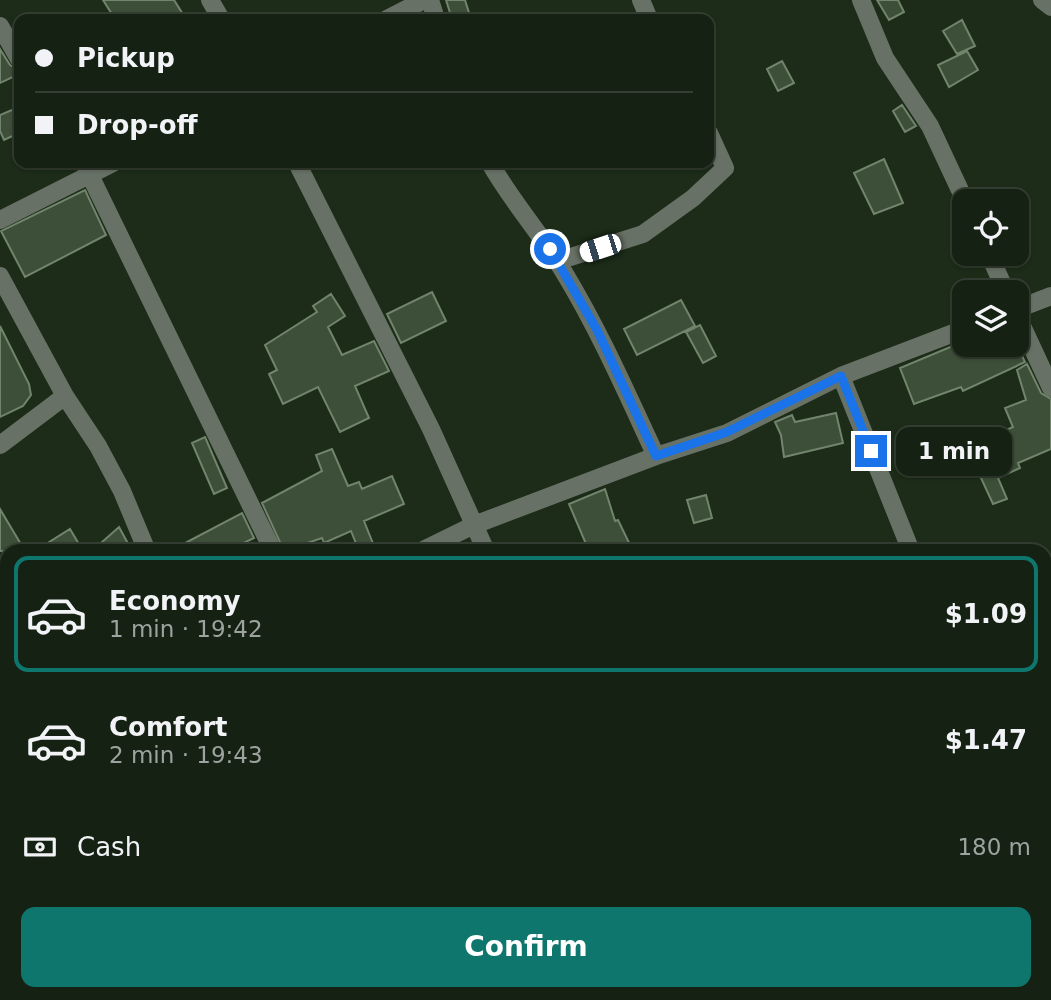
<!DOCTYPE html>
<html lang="en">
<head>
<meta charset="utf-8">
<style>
  :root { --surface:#152112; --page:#1e291b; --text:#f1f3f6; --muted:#9da39f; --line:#343e32; --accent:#0f766e }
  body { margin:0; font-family:"DejaVu Sans",sans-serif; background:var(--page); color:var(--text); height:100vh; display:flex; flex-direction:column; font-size:26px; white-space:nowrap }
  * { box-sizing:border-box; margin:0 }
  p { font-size:23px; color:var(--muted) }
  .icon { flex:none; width:38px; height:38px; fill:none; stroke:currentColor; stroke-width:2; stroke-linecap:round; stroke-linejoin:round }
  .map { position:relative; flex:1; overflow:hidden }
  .side { position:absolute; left:0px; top:544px; width:1052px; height:457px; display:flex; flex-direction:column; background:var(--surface); border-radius:21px 21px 0 0; box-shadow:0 2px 5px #0004,0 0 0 2px var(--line) }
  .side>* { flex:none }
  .guide { position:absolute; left:14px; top:14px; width:700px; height:154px; border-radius:14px; box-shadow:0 2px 5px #0004,0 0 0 2px var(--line); display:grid; align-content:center; height:154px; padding:0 21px; background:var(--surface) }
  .fabs { position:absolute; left:952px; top:189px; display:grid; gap:14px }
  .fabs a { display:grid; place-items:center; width:77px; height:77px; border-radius:14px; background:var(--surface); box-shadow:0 2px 5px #0004,0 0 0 2px var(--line); font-size:35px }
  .end { position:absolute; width:32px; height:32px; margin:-16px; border:9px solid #1a73e8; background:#fff; box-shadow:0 0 0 4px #fff }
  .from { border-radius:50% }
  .bubble { position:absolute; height:49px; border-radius:14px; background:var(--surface); box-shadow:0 2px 5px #0004,0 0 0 2px var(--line); font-size:23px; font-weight:700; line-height:49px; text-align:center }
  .car { position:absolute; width:21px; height:42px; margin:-21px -10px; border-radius:9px; box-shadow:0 0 5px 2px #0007; background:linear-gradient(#fff 24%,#345 0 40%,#fff 0 76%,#345 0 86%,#fff 0) }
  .guide b { display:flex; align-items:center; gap:24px; height:66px; font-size:26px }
  .guide b+b { border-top:2px solid var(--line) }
  .guide i { width:18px; height:18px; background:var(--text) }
  ul { padding:12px 0 0; list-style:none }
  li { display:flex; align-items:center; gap:21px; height:116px; margin:0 14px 10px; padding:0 7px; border:4px solid transparent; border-radius:14px }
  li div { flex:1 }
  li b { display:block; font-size:26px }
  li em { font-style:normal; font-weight:700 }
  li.current { border-color:var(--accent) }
  li>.icon { width:63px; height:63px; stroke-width:1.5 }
  .pay { display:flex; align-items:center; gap:18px; height:77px; padding:0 21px; font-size:26px }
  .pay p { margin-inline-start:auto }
  .action { display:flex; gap:14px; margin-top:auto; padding:14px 21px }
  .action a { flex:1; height:80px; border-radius:14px; background:var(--accent); color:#fff; font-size:28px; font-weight:700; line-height:80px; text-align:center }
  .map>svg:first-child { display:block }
  .building { fill:#3d4f39; stroke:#71846c; stroke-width:2 }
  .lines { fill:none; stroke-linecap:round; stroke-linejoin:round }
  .minor { stroke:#687166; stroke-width:18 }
  .route { stroke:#1a73e8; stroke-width:9 }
</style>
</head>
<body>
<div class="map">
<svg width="1051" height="1000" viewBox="0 0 1051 1000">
  <rect width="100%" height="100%" fill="#1c2c18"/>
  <path class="building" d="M103 0H174L186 19H115Z
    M446 0H465L471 19H452Z
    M877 0H898L904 12 889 20Z
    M962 20 975 46 957 54 943 31Z
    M0 49 10 65 19 70V74L0 83Z
    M967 51 978 70 949 87 938 65Z
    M782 61 794 83 778 91 767 69Z
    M902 105 916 126 905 132 893 111Z
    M19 107V133L4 140 0 131V115Z
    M884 159 903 203 874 214 854 173Z
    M85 190 106 235 25 277 1 231Z
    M432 292 446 321 401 343 387 314Z
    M331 294 345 316 328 327 342 355 374 341 389 371 355 386 369 418 340 432 318 387 283 404 269 374 277 370 265 345 317 312 313 306Z
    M681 300 695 326 637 355 624 329Z
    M700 325 716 356 703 363 686 332Z
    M0 326 29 384 31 395 23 406 0 417Z
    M955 345H1017L1025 362 963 391 961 387 914 404 900 368Z
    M1027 364 1041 393 1051 399V449L1018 463 1020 468 998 478 1007 499 993 504 975 465 979 464 977 458 987 454 990 459 1001 454 994 436 1013 427 1005 408 1026 400 1017 370Z
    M836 413 843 443 784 457 781 435 775 422 792 415 795 422Z
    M205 437 227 488 214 494 192 443Z
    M332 449 348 486 359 482 362 489 392 476 404 504 364 521 376 551H359L351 531 324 543 322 538 284 551 262 503 322 471 316 455Z
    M605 489 615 521 618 520 633 551H589L569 504Z
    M706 495 712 518 694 523 687 500Z
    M0 509 25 551H0Z
    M242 513 254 538 227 551H170Z
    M119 527 132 551H92Z
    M70 529 83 551H35Z"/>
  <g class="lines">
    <path class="minor" d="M210 0 221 19
      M430 0 436 19
      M641 0 649 19
      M861 0 885 58 930 126 965 201
      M1042 0 1051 7
      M387 19 424 0
      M0 26 19 59
      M84 163 273 551
      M297 163 431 429 486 551
      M490 163C512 202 542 235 565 274 600 332 627 394 656 456
      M0 220 113 163
      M989 254 1006 292
      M558 261 643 234 693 198 725 168 709 133
      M0 276 65 396 98 446 122 491 147 551
      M1017 309 1051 296
      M1017 315 1051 388
      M841 376 911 551
      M0 445 65 396
      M421 551 474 525 656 456 727 433 841 376 964 329
      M0 660 7 655
      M0 807 7 802
      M1045 913 1051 929
      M0 918 7 927
      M1045 979H1051
      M60 994 65 1000
      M799 994 802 1000
      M91 1000 100 994
      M300 1000 311 994
      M886 1000 901 994"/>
  </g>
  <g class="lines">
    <path class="route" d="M550 249 597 330 656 456 727 432 841 376 871 451"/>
  </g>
</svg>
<div class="fabs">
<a><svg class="icon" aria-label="locate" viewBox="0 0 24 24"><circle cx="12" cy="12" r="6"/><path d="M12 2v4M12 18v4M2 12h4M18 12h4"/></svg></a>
<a><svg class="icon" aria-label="layers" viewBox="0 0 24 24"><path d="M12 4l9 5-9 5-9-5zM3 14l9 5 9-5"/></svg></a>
</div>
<i class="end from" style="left:550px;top:249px"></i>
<i class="end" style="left:871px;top:451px"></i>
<div class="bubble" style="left:896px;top:427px;width:116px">1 min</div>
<i class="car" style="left:600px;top:248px;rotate:252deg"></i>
<div class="guide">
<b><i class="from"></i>Pickup</b>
<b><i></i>Drop-off</b>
</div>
<section class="side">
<ul>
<li class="current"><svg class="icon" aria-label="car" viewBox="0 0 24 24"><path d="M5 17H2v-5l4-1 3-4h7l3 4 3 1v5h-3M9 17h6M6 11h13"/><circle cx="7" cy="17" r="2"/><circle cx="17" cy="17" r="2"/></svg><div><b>Economy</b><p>1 min · 19:42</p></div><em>$1.09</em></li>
<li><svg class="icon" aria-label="car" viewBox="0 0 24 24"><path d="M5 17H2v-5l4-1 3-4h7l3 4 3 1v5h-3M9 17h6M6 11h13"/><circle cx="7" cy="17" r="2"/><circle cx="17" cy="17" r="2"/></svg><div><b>Comfort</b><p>2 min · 19:43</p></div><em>$1.47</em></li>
</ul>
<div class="pay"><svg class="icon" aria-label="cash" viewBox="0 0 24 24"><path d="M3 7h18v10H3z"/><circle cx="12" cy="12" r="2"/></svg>Cash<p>180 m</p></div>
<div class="action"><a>Confirm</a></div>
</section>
</div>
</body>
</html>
